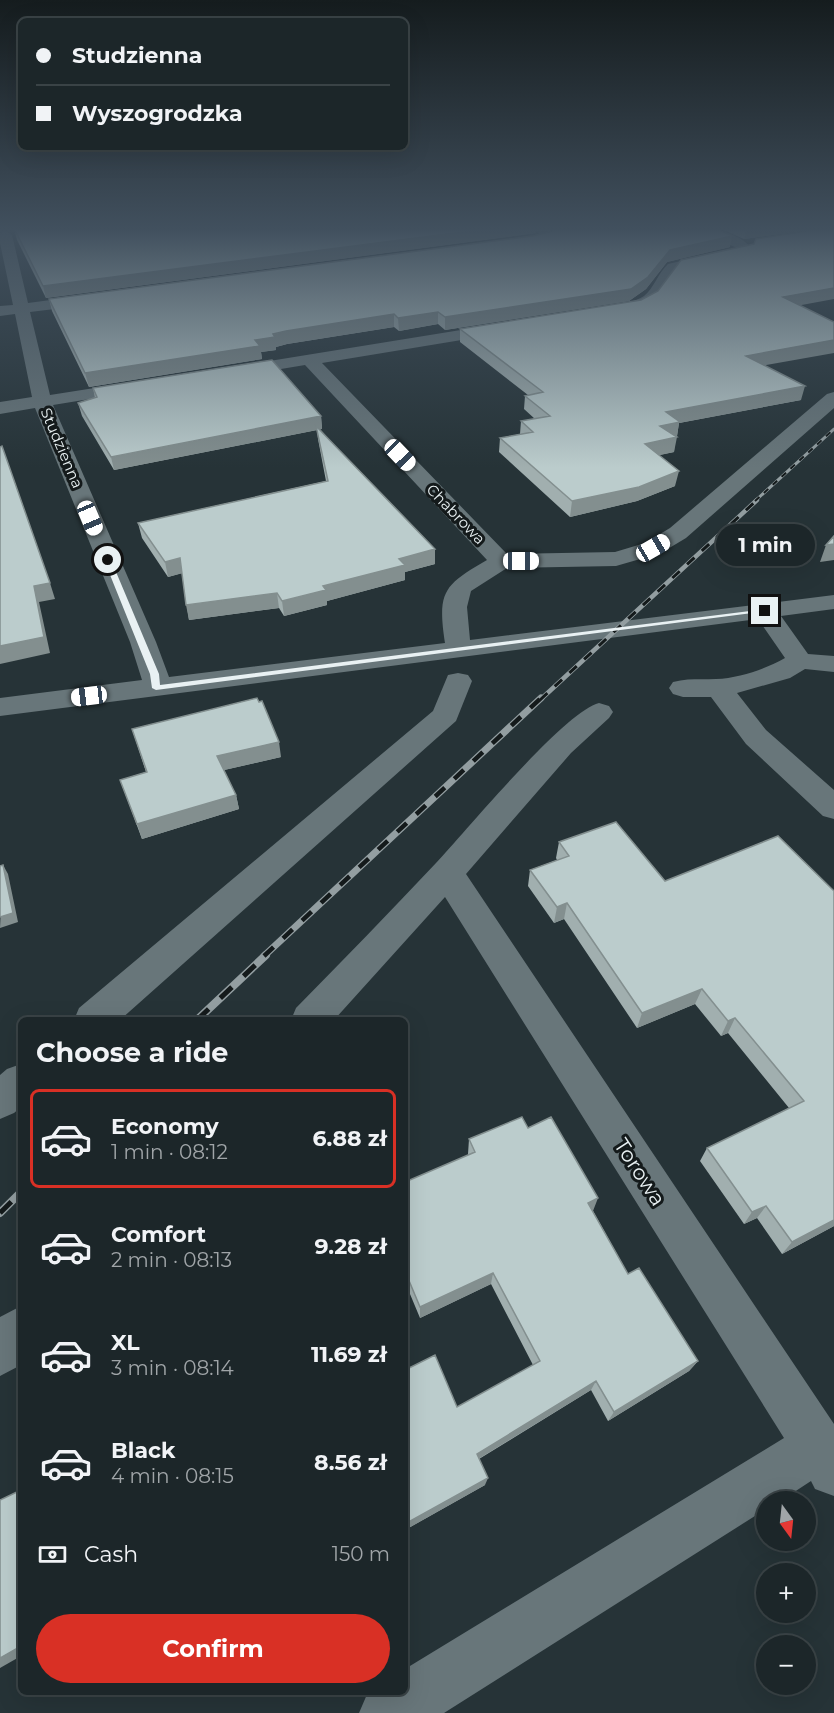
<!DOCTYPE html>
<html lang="en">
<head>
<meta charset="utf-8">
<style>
  :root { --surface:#1c2629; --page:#252e31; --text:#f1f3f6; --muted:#a0a5a8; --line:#3a4346; --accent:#d93025 }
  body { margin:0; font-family:Montserrat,sans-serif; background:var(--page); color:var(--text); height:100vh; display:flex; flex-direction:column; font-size:22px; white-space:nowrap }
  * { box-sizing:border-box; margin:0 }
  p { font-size:20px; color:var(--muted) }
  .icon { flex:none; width:33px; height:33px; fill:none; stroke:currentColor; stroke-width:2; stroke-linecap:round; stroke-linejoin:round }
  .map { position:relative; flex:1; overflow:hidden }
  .side { position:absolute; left:18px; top:1017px; width:390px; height:678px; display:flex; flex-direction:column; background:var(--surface); border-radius:9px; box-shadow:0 6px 24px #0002,0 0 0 2px var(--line) }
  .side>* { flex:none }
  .guide { position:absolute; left:18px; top:18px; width:390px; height:132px; border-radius:9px; box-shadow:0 6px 24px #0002,0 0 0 2px var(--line); display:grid; align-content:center; height:132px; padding:0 18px; background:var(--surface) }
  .needle { width:39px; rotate:165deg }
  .controls { position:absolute; left:756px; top:1491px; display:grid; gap:12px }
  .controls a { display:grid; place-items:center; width:60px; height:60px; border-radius:50%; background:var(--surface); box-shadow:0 6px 24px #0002,0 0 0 2px var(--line); font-size:30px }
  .end { position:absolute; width:27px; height:27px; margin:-14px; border:8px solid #e9f1f3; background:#111; box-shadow:0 0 0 3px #111 }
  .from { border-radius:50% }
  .bubble { position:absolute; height:42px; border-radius:21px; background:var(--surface); box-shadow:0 6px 24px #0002,0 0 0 2px var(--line); font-size:20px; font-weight:700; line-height:42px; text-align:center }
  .car { position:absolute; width:18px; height:36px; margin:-18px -9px; border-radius:8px; box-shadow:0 0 4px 2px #0007; background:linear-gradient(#fff 24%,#345 0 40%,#fff 0 76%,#345 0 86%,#fff 0) }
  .guide b { display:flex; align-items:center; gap:21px; height:57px; font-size:22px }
  .guide b+b { border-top:2px solid var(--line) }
  .guide i { width:15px; height:15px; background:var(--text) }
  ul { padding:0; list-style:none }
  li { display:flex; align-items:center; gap:18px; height:99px; margin:0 12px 9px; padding:0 6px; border:3px solid transparent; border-radius:9px }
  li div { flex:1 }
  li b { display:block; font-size:22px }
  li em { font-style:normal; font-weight:700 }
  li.current { border-color:var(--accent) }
  li>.icon { width:54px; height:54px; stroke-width:1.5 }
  h2 { padding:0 18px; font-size:27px; line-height:72px }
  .pay { display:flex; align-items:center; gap:15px; height:66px; padding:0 18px; font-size:22px }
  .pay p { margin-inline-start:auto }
  .action { display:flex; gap:12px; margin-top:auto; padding:12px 18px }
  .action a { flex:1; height:69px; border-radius:36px; background:var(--accent); color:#fff; font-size:24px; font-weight:700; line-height:69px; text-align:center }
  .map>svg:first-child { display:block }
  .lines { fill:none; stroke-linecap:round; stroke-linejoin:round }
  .minor { fill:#68767a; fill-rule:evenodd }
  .rail-far3-casing { stroke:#939ea1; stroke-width:3 }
  .rail-far2-casing { stroke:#939ea1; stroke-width:4.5 }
  .rail-far1-casing { stroke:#939ea1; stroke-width:7 }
  .rail-casing { stroke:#939ea1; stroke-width:8 }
  .rail-far3 { stroke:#141a1b; stroke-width:2; stroke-dasharray:6; stroke-linecap:butt }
  .rail-far2 { stroke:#141a1b; stroke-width:3; stroke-dasharray:10; stroke-linecap:butt }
  .rail-far1 { stroke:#141a1b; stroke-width:4.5; stroke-dasharray:13; stroke-linecap:butt }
  .rail { stroke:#141a1b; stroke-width:5; stroke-dasharray:16; stroke-linecap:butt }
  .wall { fill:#a1afaf }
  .shaded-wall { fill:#838f8f }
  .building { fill:#bcc; stroke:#838f8f; stroke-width:1.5 }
  .route { fill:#e9f1f3 }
  .labels { text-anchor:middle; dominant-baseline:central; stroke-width:6; stroke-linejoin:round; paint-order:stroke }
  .far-street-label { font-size:15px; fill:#e9f1f3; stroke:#141a1b }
  .near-street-label { font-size:21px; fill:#e9f1f3; stroke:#141a1b }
</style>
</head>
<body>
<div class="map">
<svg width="834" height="1713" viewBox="0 0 834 1713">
  <rect width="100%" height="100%" fill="#263337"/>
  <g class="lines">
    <path class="minor" d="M534 228H548L557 236 555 239 513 247 506 243 508 240 539 234Z
      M698 228C717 228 741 234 753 250L751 253 678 270 653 304 626 313H614L612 310C620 302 634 303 644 296 654 288 658 273 668 264L737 248 699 231Z
      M5 231 12 235 28 303 96 294 104 299 96 304 30 312 50 395 139 381 145 382 148 386 145 390 139 391 53 405 156 642 169 677 445 643C437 591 444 585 487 560L305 365 232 377 226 376 223 372 226 368 504 323 510 325 512 328 504 333 322 363 507 554 615 552 645 543 670 528 827 394 834 392V408L686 538 661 553 616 566 507 568 471 591 467 607 470 640 834 595V609L781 616 808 654 834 656V672L805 669 790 678 737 693 766 730 834 790V819L823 816 746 744 711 697H683L673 694 669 688 673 682C688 678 702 680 716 679 740 678 765 669 785 658L758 619 0 716V698L142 680 130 642 35 408 0 414V402L32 397 15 314 0 316V306L13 305 0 243V233Z
      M458 673 468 675 472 681 456 721 120 1020H74L79 1008 433 711 448 675Z
      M599 703 609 706 613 712 609 718 571 753 466 874 834 1424V1496L815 1489 811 1481 779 1502H766V1509L444 1713H359L368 1692H405V1669L784 1438 445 897 334 1020H291L296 1008C343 960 390 912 436 863 467 830 564 712 599 703Z
      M21 1064V1107L14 1113 0 1119V1075L7 1069Z
      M21 1306V1365L0 1376V1317Z"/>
    <defs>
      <path id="rail-far3" d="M755 501 834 429"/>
      <path id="rail-far2" d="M540 700 757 500"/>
      <path id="rail-far1" d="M264 956 541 698"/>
      <path id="rail" d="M197 1020 266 955
        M0 1213 21 1192"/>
    </defs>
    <use href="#rail-far3" class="rail-far3-casing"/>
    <use href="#rail-far2" class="rail-far2-casing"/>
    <use href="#rail-far1" class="rail-far1-casing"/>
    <use href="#rail" class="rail-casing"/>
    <use href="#rail-far3" class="rail-far3"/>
    <use href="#rail-far2" class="rail-far2"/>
    <use href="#rail-far1" class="rail-far1"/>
    <use href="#rail" class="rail"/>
  </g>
  <path class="wall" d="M14 228H536V233L46 298 17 240Z
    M551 228H714L730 247 667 262 646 289 629 301 445 330 438 324 399 331 394 327 287 344 276 347V350L261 352 262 359 89 387 52 311 49 299 533 236 554 231Z
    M719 228H824L744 239Z
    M641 300 800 305 765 365 801 400 679 423 677 436H675L674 452 659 455 675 486 637 501 570 517 499 452 500 438 520 434 521 421 535 419 524 409 525 396 528 395 460 342V329Z
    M93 388 321 416 322 429H320L435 564 405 572V580L327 601V605L284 616 279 608 189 620 182 573 168 577 142 538 138 523 326 481 318 439 317 430 114 470 82 416 78 403 95 398Z
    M132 729 281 757 224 770 236 795 239 809 142 839 120 780 146 772Z
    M778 836 834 1226 782 1254 757 1218 744 1224 700 1161 707 1148 789 1108 728 1033 721 1036 695 1004 637 1028 564 919 554 923 528 886 530 870 557 860 556 858 559 842 665 881Z
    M528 1128 593 1211 628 1274 698 1361 689 1371 608 1421 591 1390 479 1459 485 1485 405 1530V1370L457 1407 533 1365 491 1284 420 1318 405 1282V1182L469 1155 468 1154 469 1139Z"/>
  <path class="shaded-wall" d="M493 228H536V233L46 298 43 286Z
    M747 228H824L744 239Z
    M732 236 730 247 667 262 646 289 629 301 445 330V317L670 250Z
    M834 288V299L780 309 783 297Z
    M438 312V324L399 331 398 318Z
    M394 314V327L287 344 276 347V350L261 352 262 359 89 387 85 373 255 340 286 331Z
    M834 340V353L743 369 746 356Z
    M805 386 801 400 679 423 677 436 658 440 660 426 666 412Z
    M321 416 322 429 317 430 316 426 317 430 114 470 111 457Z
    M677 437 674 452 642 459 645 444Z
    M679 471 675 486 637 501 570 517 572 501Z
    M834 544V560L820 562 826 545Z
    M435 549V564L405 572V580L327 601V605L284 616 282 601 399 559Z
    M180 558 183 573 168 577 165 562Z
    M50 583 55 599 39 602 50 653 0 664V646L34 586Z
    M277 593 279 608 189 620 186 605Z
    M279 742 281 757 220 771 217 756Z
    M236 795 239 809 142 839 137 824Z
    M3 865 8 874 18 922 0 928Z
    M567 903 564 919 554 923 557 907Z
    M702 989 695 1004 637 1028 642 1013Z
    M735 1018 728 1033 721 1036 728 1021Z
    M598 1198 593 1211 583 1216 588 1203Z
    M766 1206 757 1218 744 1224 752 1212Z
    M834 1220V1226L782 1254 792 1242Z
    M493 1273 491 1284 420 1318V1307Z
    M698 1361 689 1371 608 1421 614 1412Z
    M596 1381 591 1390 475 1461 477 1454Z
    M488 1478 485 1485 405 1530V1524Z
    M16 1649 21 1656 0 1668V1658Z
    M25 1692H40L36 1694H22Z"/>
  <path class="building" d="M14 228H493L43 286Z
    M558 228H714L732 236 670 250 648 277 631 289 445 317 438 312 398 318 394 314 286 331 273 334 275 337 255 340 260 346 85 373 49 299 533 236 557 230Z
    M826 228H834V288L783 297 834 322V340L746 356 805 386 666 412 680 422 660 426 677 437 645 444 679 471 639 487 572 501 500 438 533 432 521 421 550 416 525 396 543 392 460 329 641 300 658 291 681 260 754 244 756 239Z
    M272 360 321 416 111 457 78 403 97 397 93 388Z
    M316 426 435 549 399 559 405 565 323 586 326 590 282 601 277 593 186 605 180 558 165 562 138 523 328 481Z
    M2 446 50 583 34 586 44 637 0 646V447Z
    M834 536V544L826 545Z
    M257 698 259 702 262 701 279 742 217 756 236 795 137 824 120 780 147 772 132 729Z
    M616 822 665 881 778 836 834 891V1220L792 1242 766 1206 752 1212 707 1148 804 1101 735 1018 728 1021 702 989 642 1013 567 903 557 907 530 870 569 856 559 842Z
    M3 865 13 913 0 917V866Z
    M522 1117 528 1128 551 1117 598 1198 588 1203 628 1274 639 1268 698 1361 614 1412 596 1381 477 1454 488 1478 405 1524V1370L435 1355 457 1407 540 1361 493 1273 420 1307 405 1271V1182L475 1152 469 1139Z
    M21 1490V1687L16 1649 0 1658V1500Z"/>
  <linearGradient id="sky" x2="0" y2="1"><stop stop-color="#151c1e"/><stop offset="0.49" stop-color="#41505e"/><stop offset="1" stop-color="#41505e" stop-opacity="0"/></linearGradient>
  <rect width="834" height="468" fill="url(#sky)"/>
  <path class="route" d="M108 557 111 560 159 674 160 685 765 609 768 611 156 690 152 688 150 674 104 560Z"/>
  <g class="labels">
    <g class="far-street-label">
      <text transform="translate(62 448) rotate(67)">Studzienna</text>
      <text transform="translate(456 514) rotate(46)">Chabrowa</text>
    </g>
    <g class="near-street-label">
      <text transform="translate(640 1172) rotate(57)">Torowa</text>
    </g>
  </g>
</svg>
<div class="controls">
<a><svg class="needle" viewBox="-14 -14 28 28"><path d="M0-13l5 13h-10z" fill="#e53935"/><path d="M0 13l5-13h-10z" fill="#a0a5a8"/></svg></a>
<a>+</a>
<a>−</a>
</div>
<i class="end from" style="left:108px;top:560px"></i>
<i class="end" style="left:765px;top:611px"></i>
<div class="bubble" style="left:716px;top:524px;width:99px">1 min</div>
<i class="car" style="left:400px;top:455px;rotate:136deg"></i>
<i class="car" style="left:90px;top:518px;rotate:157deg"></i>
<i class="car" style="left:653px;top:548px;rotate:60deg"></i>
<i class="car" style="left:521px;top:561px;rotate:90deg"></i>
<i class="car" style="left:89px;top:696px;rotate:263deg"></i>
<div class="guide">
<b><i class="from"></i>Studzienna</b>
<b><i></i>Wyszogrodzka</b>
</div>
<section class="side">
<h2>Choose a ride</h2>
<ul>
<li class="current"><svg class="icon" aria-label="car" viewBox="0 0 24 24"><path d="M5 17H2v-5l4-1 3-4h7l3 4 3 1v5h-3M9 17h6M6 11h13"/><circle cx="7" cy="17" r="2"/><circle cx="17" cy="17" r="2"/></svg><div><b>Economy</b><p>1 min · 08:12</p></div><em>6.88 zł</em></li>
<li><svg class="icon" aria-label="car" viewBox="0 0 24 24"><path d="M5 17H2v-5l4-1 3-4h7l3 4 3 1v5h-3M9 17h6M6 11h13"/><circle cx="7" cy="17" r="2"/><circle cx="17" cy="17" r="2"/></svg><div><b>Comfort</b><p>2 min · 08:13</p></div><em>9.28 zł</em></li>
<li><svg class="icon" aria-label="car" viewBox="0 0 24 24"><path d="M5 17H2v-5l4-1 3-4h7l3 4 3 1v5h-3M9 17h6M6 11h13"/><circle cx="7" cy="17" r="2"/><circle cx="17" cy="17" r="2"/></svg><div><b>XL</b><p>3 min · 08:14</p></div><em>11.69 zł</em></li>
<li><svg class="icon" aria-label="car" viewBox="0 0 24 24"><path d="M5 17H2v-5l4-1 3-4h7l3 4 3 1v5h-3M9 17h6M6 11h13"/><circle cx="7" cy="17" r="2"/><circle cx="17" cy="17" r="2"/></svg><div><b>Black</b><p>4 min · 08:15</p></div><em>8.56 zł</em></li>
</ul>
<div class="pay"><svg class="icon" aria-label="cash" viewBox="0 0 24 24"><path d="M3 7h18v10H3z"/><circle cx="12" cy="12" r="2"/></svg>Cash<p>150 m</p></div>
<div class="action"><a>Confirm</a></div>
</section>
</div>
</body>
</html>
